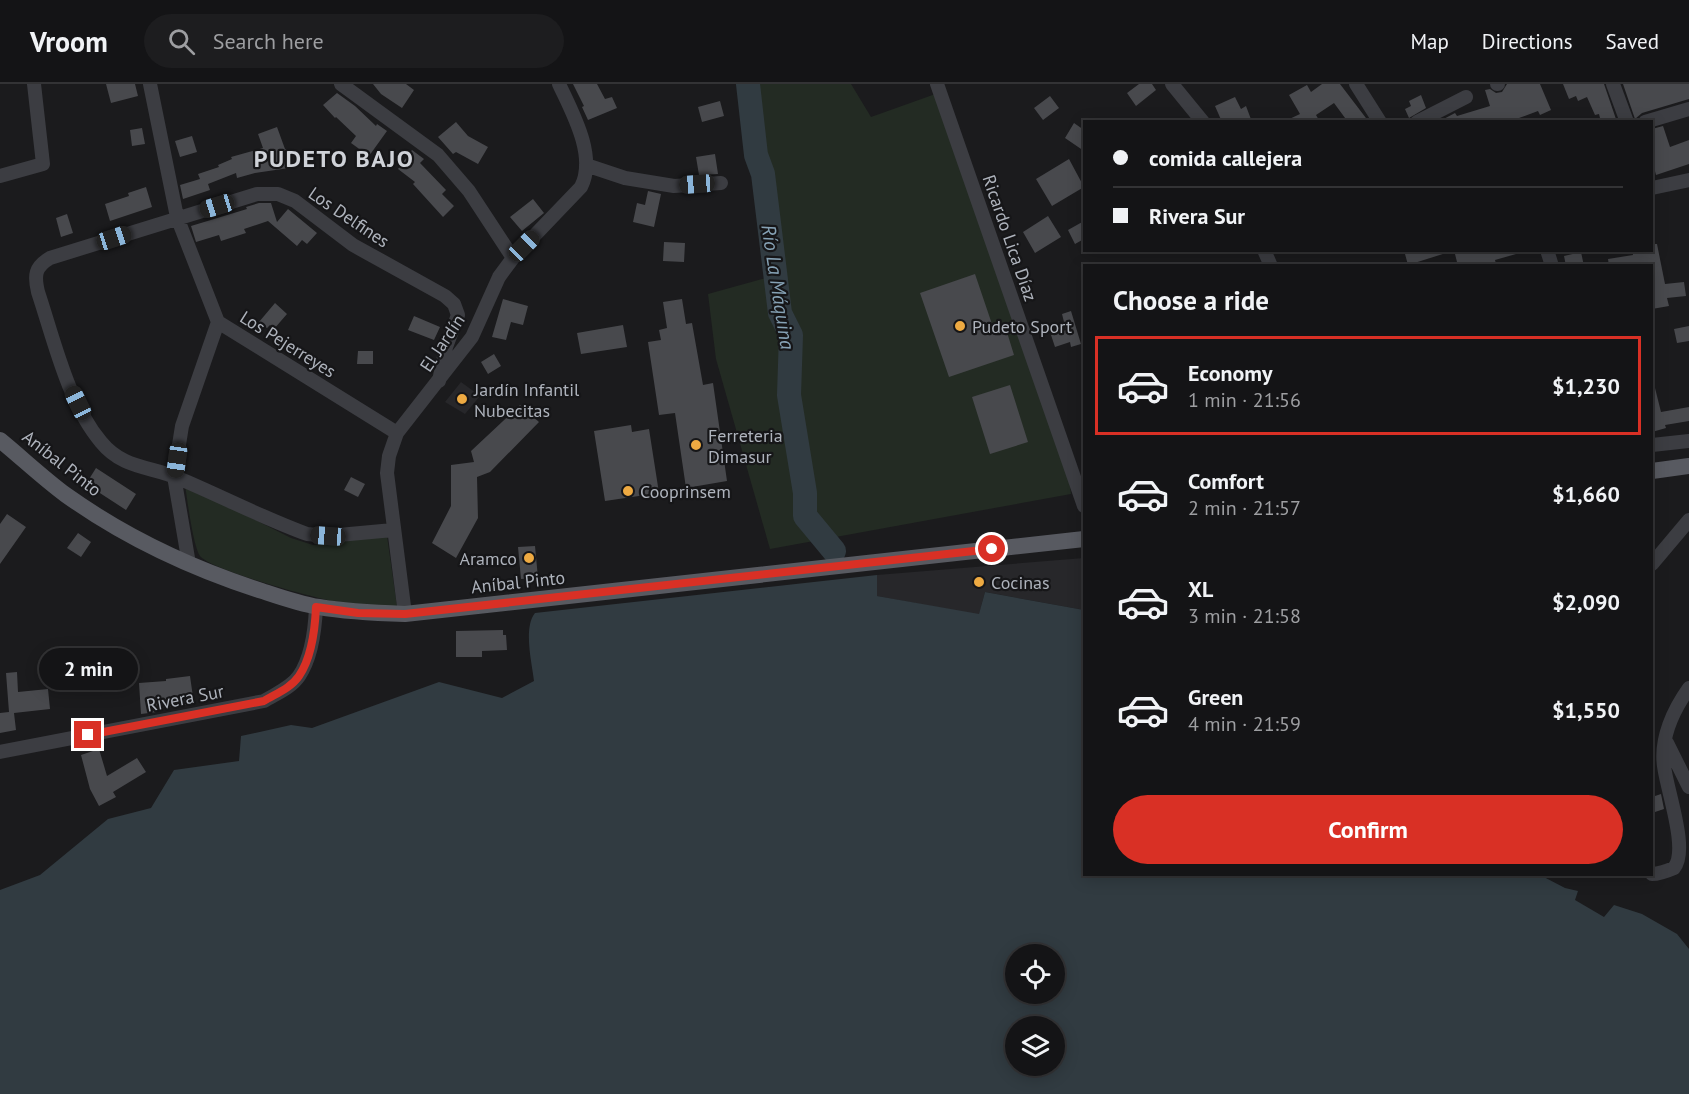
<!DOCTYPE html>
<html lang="en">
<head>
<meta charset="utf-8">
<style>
  :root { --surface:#141416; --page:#1d1d1f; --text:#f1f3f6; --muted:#9d9ea1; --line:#333335; --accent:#d93025 }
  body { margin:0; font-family:"PT Sans",sans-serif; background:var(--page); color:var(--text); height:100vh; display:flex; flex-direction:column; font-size:22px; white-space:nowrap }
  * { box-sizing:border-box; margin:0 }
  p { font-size:20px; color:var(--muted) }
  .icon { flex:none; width:33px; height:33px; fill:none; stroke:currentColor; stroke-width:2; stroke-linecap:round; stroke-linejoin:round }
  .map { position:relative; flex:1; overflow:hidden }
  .details { position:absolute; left:1083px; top:180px; width:570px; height:612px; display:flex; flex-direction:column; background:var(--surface); border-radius:0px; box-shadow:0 3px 15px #0003,0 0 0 2px var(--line) }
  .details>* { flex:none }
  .hud { position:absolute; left:1083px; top:36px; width:570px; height:132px; border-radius:0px; box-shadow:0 3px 15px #0003,0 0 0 2px var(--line); display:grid; align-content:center; height:132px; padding:0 30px; background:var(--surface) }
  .tools { position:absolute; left:1005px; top:860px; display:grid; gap:12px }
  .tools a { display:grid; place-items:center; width:60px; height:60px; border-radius:50%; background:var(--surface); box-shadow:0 3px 15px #0003,0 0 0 2px var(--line); font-size:30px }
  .end { position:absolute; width:27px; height:27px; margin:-14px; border:8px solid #d93025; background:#fff; box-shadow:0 0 0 3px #fff }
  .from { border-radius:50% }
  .bubble { position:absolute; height:42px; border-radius:21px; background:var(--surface); box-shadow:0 3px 15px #0003,0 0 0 2px var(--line); font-size:20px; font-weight:800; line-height:42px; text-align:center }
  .car { position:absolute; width:18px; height:36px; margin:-18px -9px; border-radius:8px; box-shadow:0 0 4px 2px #0007; background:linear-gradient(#222 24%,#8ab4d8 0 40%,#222 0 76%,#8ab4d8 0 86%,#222 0) }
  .hud b { display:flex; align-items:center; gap:21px; height:57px; font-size:22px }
  .hud b+b { border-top:2px solid var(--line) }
  .hud i { width:15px; height:15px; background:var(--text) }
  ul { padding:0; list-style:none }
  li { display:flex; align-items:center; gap:18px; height:99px; margin:0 12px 9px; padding:0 18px; border:3px solid transparent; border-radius:0px }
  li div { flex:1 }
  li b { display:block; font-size:22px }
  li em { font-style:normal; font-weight:800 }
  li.selected { border-color:var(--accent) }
  li>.icon { width:54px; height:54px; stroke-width:1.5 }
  h2 { padding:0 30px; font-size:27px; line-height:72px }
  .cta { display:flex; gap:12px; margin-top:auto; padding:12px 30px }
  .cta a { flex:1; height:69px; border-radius:36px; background:var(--accent); color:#fff; font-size:24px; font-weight:800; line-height:69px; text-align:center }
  header { display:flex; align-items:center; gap:36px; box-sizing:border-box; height:84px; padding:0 30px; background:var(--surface); border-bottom:2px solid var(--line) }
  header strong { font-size:28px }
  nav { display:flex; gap:33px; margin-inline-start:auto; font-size:21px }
  .search { width:420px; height:54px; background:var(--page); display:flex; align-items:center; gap:15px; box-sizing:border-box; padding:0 21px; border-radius:33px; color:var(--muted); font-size:22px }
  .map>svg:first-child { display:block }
  .built { fill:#27272a }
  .green { fill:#232b23 }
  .water { fill:#313b41; fill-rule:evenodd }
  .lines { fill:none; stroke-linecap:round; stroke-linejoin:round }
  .river { stroke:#313b41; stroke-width:24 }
  .building { fill:#48494d }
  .minor { stroke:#3c3d42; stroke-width:14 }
  .major { stroke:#585a61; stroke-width:16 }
  .route { stroke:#d93025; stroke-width:8 }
  .poi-dot { fill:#eeaa42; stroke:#161618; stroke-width:2 }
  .labels { text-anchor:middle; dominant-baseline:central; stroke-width:4.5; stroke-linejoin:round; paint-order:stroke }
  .street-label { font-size:18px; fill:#aeb3bc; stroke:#161618 }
  .poi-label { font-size:18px; fill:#aeb3bc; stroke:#161618; text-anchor:start }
  .water-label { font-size:20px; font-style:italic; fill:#86a2b5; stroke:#161618 }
  .district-label { font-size:24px; font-weight:bold; letter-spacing:1.5px; fill:#cfd2d8; stroke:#161618 }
</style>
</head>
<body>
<header>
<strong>Vroom</strong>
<div class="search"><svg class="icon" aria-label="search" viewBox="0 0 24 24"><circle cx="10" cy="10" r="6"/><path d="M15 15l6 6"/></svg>Search here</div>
<nav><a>Map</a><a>Directions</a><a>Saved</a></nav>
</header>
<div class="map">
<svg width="1689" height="1010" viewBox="0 0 1689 1010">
  <rect width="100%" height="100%" fill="#1b1b1d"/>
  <path class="built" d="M461 298 480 312 465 330 445 318Z
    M1084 474V526L985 508 979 531 877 512V491Z"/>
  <path class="green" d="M740 0H851L871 33 941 8 1064 359 1071 410 770 465 716 275 708 210 766 194Z
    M185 400 291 454 313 461 387 452 397 522C377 522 358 522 338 518 317 515 211 486 200 472 193 461 187 415 185 400Z"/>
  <path class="water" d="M877 491V512L979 530 985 508 1084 526V790L1540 791 1565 804 1578 807 1575 816 1604 833 1614 821 1642 830 1677 850 1689 865V1010H0V806L40 791 108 735 151 724 174 686 239 677 241 652 291 641 312 644 439 598 502 614 534 597C532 579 523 544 535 529ZM1016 870H1054V909H1016ZM1016 942H1054V981H1016Z"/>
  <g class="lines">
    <path class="river" d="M748 0 756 71 763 90 780 229 791 251 789 311 805 409V432L834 467"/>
  </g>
  <path class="building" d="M106 0H135L138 12 111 19Z
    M373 0H406L414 6 402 24 381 10Z
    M573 0H597L605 15 612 13 617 24 588 36 582 23 584 22Z
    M1139 0H1152L1156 6 1136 22 1127 9Z
    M1322 0H1340L1369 38H1348L1334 19 1316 31 1320 38H1283L1300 30 1289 11 1307 1 1311 8Z
    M1507 0H1540L1551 26 1540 31 1538 27 1519 34 1493 38H1438L1455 29 1457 32 1490 22 1485 6 1490 5 1496 9 1502 8Z
    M1563 0H1604L1617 38H1601L1599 30 1595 31 1587 13 1578 17 1576 12 1569 15Z
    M1623 0H1689V15L1642 29 1635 35Z
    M337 9 355 22 376 42 377 40 387 47 369 72 351 59 356 52 336 33 335 34 323 21Z
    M1421 11 1426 24 1409 34 1405 25 1411 22 1409 17Z
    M1050 12 1059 24 1043 36 1034 24Z
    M1235 13 1241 25 1246 22 1252 38H1222L1215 22Z
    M720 17 724 32 702 38 698 23Z
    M456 38 468 52 488 63 478 80 456 68 453 70 438 53Z
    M1074 39 1084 46V67L1065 54Z
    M1663 42 1670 63 1689 56V80L1656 91 1652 76V45Z
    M277 43 285 65H287L289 84 255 89 237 94 236 89 208 100 210 106 183 115 180 101 200 95 198 90 219 83 218 81 232 75 231 73 263 64 258 50Z
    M142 44 145 60 132 62 130 46Z
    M192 52 197 68 180 73 175 57Z
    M412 66 424 75 420 79 446 106 442 110 454 122 443 133 413 100 415 98 398 85Z
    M715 70 718 90 699 91 696 73Z
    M1069 75 1084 103 1052 122 1036 95Z
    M146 103 152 123 110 137 105 120 129 112 128 109Z
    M648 107 661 110 654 143 633 138 637 119 645 121Z
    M533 115 544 129 522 147 510 133Z
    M259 119H271L277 138 288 125 317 149 307 160 302 156 297 162 268 137 244 145 246 149 221 157 219 151 196 158 191 142 247 125 246 123Z
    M67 130 73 149 61 153 56 134Z
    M1048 132 1061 153 1035 169 1023 148Z
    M1084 137V155L1075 160 1068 146Z
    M664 158 685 159 684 178 663 177Z
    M1652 160H1657L1665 200 1684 198 1686 212 1667 214 1669 222 1652 225V182H1609L1608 175 1633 171 1632 166H1652Z
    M1415 166H1446V169L1408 181 1405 170Z
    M1468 166H1516V170L1495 176 1496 180 1489 182H1458L1455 170Z
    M1581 168 1584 182H1566L1564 172Z
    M975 190 995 249 1006 245 1014 271 949 293 920 209Z
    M503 215 528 222 523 241 511 238 506 256 492 253Z
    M682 215 686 240 692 239 703 301 713 299 727 397 686 404 675 329 659 331 648 258 661 256 659 246 667 244 663 218Z
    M275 219 287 230 274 245 270 241 267 244 259 238Z
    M1071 227 1081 260 1071 263 1070 258 1055 263 1051 251 1066 246 1062 230Z
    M414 232 440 243 434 256 408 246Z
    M623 241 627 263 581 270 577 249Z
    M1689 242V257L1677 259 1674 245Z
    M358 267H373V280H357Z
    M494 270 501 282 488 290 481 278Z
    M1010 301 1028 358 990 370 972 313Z
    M1652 304H1655L1661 328 1689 323V337L1665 341 1666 344 1652 348Z
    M520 321 539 338 490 388 477 393 478 434 456 474 432 459 451 422V381L474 378 471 367Z
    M631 341 632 348 649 345 659 409 605 417 594 347Z
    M96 384 136 410 126 426 86 400Z
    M351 393 365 400 358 413 344 406Z
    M7 430 26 443 0 480V440Z
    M78 449 91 458 81 473 67 464Z
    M535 462 538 494 521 495 518 463Z
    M503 546V551H506L507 566 482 567V573H456V547Z
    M17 588 18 608 48 605 50 625 14 629 16 646 0 649V629L9 628 6 589Z
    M190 592 194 620 157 624V628L141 630 139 599 166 597V595Z
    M99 665 107 692 137 674 146 688 113 708 116 713 99 722 90 705 81 671Z
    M1661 710 1664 725 1652 729V713Z"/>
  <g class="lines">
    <path class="minor" d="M150 0 177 133 218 238 397 349
      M341 0 438 71 469 107 513 174
      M937 0 1084 422
      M1172 0 1203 38
      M1356 0 1380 38
      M1497 0H1498
      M1613 0 1627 38
      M1417 38 1466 13
      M1645 38 1689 25
      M586 81 625 94 674 102 721 99
      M0 92 43 80 34 0
      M1652 104 1689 96
      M1264 166 1271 182
      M1547 166 1552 182
      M1652 361 1689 357
      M393 446 328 452 307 450C263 434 221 412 178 394 150 382 123 385 101 358 68 319 54 256 38 208 34 191 35 183 50 174L257 110H278L295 117 353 161 445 212 454 220 458 231 446 263 439 297
      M189 480 174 392 182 342 218 238
      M1652 480 1689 436
      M405 530 387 389 389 372 397 349 472 253 499 193 513 174 581 103C597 72 572 28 559 0
      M1667 659 1689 703
      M0 668 264 617C275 610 291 604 299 592 312 573 315 546 316 523
      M1652 790C1659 790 1667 787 1674 784 1689 766 1667 707 1664 682 1660 654 1674 625 1689 604"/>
    <path class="major" d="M0 356C22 374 43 394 66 411 125 453 193 485 262 507 280 513 300 520 319 523 348 528 376 529 405 530L1084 455
      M1652 387 1689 382"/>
  </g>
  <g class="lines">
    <path class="route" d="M88 651 264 617C275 610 291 604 299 592 312 573 315 546 316 523L358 529 405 530 992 465"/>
  </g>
  <g class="poi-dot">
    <circle cx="960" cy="242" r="6"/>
    <circle cx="462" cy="315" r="6"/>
    <circle cx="696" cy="361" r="6"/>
    <circle cx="628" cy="407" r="6"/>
    <circle cx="529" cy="474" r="6"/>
    <circle cx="979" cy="498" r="6"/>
  </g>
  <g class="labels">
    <g class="street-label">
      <text transform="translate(349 133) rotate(34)">Los Delfines</text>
      <text transform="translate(1010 154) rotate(71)">Ricardo Lica Díaz</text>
      <text transform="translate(442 259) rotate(-56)">El Jardín</text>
      <text transform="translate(288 260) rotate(32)">Los Pejerreyes</text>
      <text transform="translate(62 379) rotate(38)">Aníbal Pinto</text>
      <text transform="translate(518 498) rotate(-6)">Aníbal Pinto</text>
      <text transform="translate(185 614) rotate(-11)">Rivera Sur</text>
    </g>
    <g class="poi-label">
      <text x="972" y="242">Pudeto Sport</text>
      <text x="474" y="305">Jardín Infantil<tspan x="474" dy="21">Nubecitas</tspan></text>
      <text x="708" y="351">Ferreteria<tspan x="708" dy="21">Dimasur</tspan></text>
      <text x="640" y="407">Cooprinsem</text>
      <text x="517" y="474" text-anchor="end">Aramco</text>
      <text x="991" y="498">Cocinas</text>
    </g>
    <g class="water-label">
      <text transform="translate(778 203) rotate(81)">Río La Máquina</text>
    </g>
    <g class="district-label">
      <text x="334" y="74">PUDETO BAJO</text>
    </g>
  </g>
</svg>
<div class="tools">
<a><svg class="icon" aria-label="locate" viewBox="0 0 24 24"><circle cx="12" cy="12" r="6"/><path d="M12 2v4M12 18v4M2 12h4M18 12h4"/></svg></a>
<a><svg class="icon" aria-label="layers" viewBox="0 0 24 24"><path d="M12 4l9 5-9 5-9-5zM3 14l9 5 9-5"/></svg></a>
</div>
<i class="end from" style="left:992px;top:465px"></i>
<i class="end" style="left:88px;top:651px"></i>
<div class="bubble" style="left:39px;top:564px;width:99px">2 min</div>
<i class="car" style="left:697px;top:100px;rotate:266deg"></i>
<i class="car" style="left:217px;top:122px;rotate:253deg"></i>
<i class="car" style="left:114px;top:154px;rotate:72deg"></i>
<i class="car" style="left:524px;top:162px;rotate:45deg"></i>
<i class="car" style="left:78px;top:319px;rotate:334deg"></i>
<i class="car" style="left:177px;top:376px;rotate:188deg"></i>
<i class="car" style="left:328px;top:452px;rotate:274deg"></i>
<div class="hud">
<b><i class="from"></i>comida callejera</b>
<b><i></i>Rivera Sur</b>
</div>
<section class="details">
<h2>Choose a ride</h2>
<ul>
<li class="selected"><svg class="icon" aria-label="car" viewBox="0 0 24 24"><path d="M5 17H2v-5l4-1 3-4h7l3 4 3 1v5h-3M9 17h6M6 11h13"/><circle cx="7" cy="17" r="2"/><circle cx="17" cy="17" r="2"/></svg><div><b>Economy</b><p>1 min · 21:56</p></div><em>$1,230</em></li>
<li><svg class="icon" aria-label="car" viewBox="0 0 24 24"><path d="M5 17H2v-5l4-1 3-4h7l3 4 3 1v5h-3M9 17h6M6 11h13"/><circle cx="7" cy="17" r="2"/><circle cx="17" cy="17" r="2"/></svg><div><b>Comfort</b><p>2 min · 21:57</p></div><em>$1,660</em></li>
<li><svg class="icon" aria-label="car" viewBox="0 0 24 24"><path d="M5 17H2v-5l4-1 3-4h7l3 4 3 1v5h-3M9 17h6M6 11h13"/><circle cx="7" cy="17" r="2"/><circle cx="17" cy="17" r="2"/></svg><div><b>XL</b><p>3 min · 21:58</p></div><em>$2,090</em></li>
<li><svg class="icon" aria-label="car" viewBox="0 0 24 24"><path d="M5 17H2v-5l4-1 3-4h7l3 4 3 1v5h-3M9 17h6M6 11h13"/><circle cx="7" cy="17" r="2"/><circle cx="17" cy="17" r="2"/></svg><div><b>Green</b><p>4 min · 21:59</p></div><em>$1,550</em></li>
</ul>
<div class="cta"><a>Confirm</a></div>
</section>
</div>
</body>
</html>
